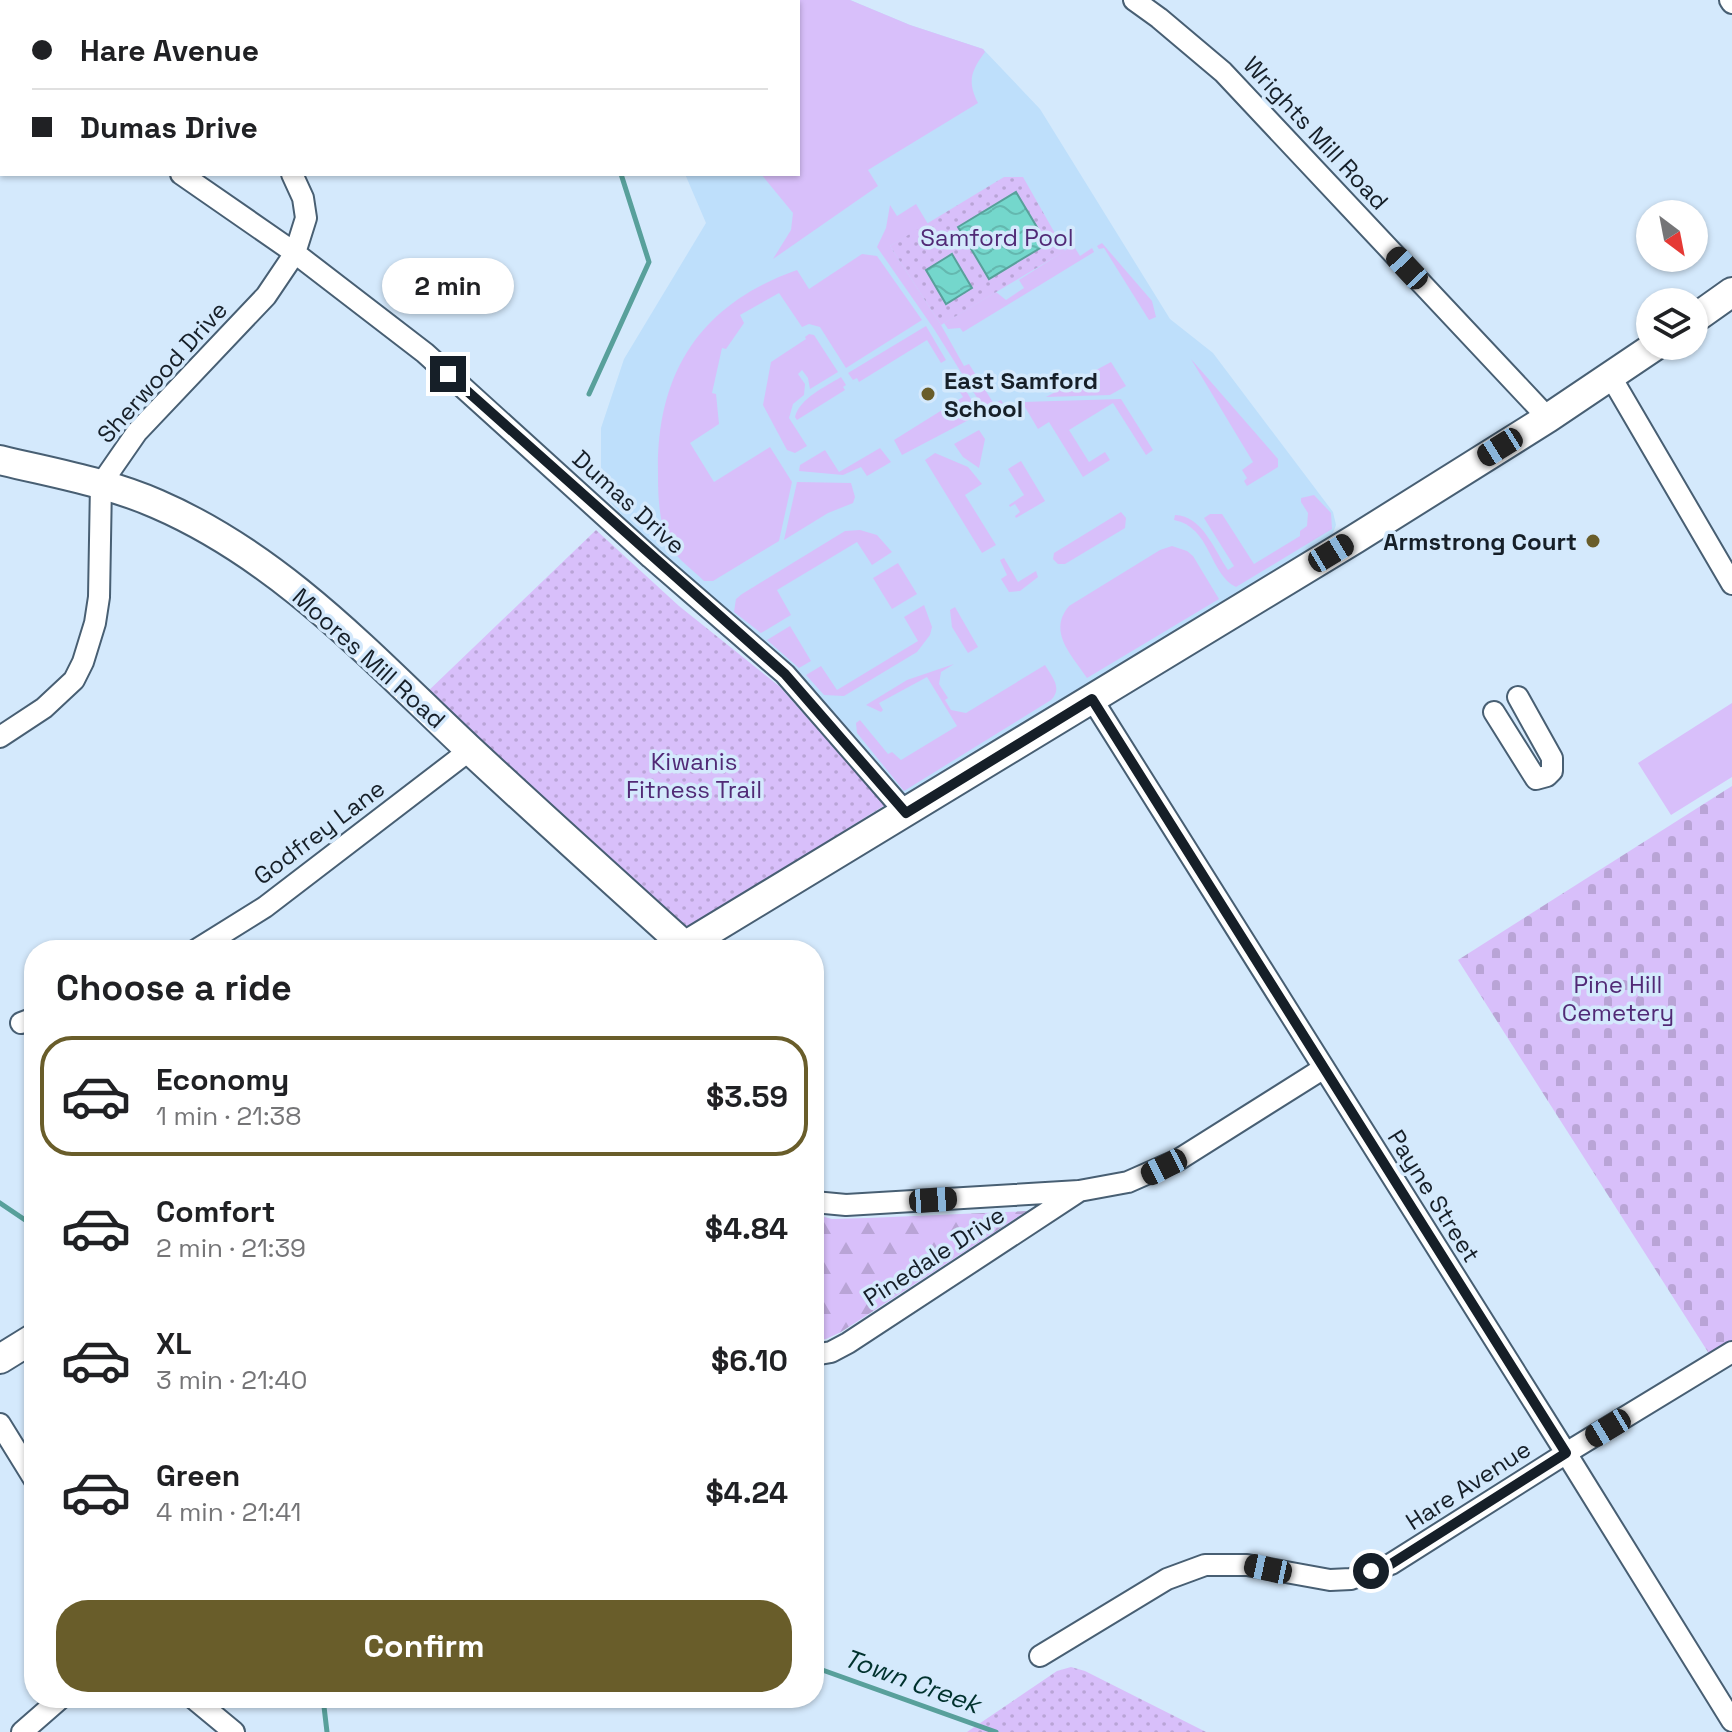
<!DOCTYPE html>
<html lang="en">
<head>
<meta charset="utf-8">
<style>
  :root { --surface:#fff; --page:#f6f6f6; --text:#202124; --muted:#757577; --line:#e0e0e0; --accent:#695d2a }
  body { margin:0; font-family:"Space Grotesk",sans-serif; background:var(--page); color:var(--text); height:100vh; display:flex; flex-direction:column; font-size:30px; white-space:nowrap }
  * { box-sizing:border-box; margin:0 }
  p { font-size:26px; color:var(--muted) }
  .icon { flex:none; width:44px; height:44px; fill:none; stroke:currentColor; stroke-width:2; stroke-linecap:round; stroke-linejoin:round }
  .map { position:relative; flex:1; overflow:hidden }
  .sheet { position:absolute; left:24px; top:940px; width:800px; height:768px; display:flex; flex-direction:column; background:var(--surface); border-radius:32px; box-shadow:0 2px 6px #0004 }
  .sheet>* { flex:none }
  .banner { position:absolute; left:0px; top:0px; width:800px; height:176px; box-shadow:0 2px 6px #0004; display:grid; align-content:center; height:176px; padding:0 32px; background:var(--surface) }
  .needle { width:52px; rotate:148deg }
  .fabs { position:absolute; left:1636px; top:200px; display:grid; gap:16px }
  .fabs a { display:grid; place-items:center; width:72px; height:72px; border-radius:50%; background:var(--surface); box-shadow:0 2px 6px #0004; font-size:40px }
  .end { position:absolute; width:36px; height:36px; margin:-18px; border:10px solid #161f28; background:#fff; box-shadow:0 0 0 4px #fff }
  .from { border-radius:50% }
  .bubble { position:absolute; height:56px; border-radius:28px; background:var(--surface); box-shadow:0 2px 6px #0004; font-size:26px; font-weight:800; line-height:56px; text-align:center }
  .car { position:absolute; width:24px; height:48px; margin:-24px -12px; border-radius:10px; box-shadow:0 0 6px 2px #0007; background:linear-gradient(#222 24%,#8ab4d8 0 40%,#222 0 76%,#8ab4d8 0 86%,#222 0) }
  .banner b { display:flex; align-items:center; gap:28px; height:76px; font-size:30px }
  .banner b+b { border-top:2px solid var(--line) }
  .banner i { width:20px; height:20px; background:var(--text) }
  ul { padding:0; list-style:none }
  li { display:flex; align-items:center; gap:24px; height:120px; margin:0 16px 12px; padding:0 16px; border:4px solid transparent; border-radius:32px }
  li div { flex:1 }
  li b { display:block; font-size:30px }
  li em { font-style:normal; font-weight:800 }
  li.on { border-color:var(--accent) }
  li>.icon { width:72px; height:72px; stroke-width:1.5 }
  h2 { padding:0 32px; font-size:36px; line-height:96px }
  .cta { display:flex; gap:16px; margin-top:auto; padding:16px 32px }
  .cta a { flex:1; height:92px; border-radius:32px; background:var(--accent); color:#fff; font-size:32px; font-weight:800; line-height:92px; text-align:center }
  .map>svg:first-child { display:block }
  .built { fill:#bedffb }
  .grass { fill:#d8bffa }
  .forest { fill:url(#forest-firs) }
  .cemetery { fill:url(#cemetery-stones) }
  .park { fill:url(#park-dots) }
  .water { fill:url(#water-waves); stroke:#58a09b; stroke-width:2 }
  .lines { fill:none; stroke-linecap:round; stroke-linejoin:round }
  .stream { stroke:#58a09b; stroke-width:5 }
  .street-casing { stroke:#485f73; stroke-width:24 }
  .secondary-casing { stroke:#485f73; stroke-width:32 }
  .street { stroke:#fff; stroke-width:20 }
  .secondary { stroke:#fff; stroke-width:28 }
  .route { stroke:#161f28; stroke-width:10 }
  .poi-dot { fill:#695d2a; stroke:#d4e9fc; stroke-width:3 }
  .labels { text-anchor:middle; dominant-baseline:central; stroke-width:7; stroke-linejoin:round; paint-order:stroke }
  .street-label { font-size:24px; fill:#161f28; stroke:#d4e9fc }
  .park-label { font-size:24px; fill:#512a76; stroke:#d4e9fc }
  .poi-label { font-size:24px; font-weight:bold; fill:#161f28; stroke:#d4e9fc; text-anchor:start }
  .water-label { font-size:26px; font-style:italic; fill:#00322e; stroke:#d4e9fc }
</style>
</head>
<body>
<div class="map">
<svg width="1732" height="1732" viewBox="0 0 1732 1732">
  <defs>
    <pattern id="forest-firs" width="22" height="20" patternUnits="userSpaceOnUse" patternTransform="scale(2)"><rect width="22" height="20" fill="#d8bffa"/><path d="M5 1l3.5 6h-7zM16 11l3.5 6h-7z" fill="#b9a4d6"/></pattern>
    <pattern id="cemetery-stones" width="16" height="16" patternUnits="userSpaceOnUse" patternTransform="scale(2)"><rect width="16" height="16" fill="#d8bffa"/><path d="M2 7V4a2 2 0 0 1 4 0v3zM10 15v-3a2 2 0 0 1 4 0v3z" fill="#b9a4d6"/></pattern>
    <pattern id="park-dots" width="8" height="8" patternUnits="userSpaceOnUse" patternTransform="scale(2)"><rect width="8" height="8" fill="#d8bffa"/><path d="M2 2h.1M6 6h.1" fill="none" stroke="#b9a4d6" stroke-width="1.8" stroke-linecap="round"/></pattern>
    <pattern id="water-waves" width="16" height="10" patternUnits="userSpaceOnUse" patternTransform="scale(2)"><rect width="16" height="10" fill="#74d7cc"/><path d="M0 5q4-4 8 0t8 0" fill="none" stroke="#64b8af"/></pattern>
  </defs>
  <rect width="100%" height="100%" fill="#d4e9fc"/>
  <path class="built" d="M609 0H850L910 25 983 49 1040 109 1170 319 1213 353 1333 512 1336 525 1331 538 903 799 824 701 768 645 654 554 601 491V428L624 359 706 223 685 174H798V2Z"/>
  <path class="grass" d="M629 0H850L910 25 983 49 985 52C971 71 967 81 978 103L868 170 878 186 773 259 791 230 793 213 761 174H798V2Z
    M916 204 928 224 890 246 941 325 964 366 969 364 994 404 1001 400 1003 403 986 412 934 329 877 247 886 228 890 205 897 216Z
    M1063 232H1065L1080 256 1092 248 1094 252 963 332 960 328 948 329 944 323 996 292 1006 300 1024 288 1019 280 1072 246Z
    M1102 243 1152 301 1156 317 1149 320 1104 248 1099 249 1097 246Z
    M862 254 877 256 922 320 846 368 820 327 809 324 802 327 779 293 740 315 744 323 726 349 722 348 712 393 716 394 719 424 690 443 714 482 770 447 792 482 779 541 713 581H704C693 570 677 559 670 546 659 525 658 497 658 474 656 373 700 304 797 270L809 289Z
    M926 326 946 360 941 363 927 340 859 382 857 378 853 380 848 373Z
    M809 334 814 335 838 372 810 389 808 378 802 370 798 374 805 384 804 395 793 404 789 418 807 446 795 453 787 450 763 405 771 362 806 339 805 337Z
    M1191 359 1278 459V467L1247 486 1244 481 1247 478 1242 470 1253 462Z
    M1111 362 1126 386 1110 395 1046 397Z
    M954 371 980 414 902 455 894 440 963 397 948 373Z
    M841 377 846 385 843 387 845 390 797 420 795 417C800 398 825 387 841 377Z
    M1121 399 1153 450 1146 455 1113 403 1069 430 1089 462 1105 452 1110 460 1083 477 1049 422 1038 429 1022 402Z
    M979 430 985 439 979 468 963 457 954 444Z
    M880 448 891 462 867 476 861 467 843 475 799 471 800 465 825 450 839 472Z
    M935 453 968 467 982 484 965 495 996 545 982 553 925 460Z
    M1021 461 1045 501 1016 518 1015 516 1020 512 1015 504 1010 507 1009 505 1024 495 1008 469Z
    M797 482 851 483 855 497 853 503 828 513 784 540Z
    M1314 495 1331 513 1332 529 1236 587C1209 574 1211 527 1174 520L1175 515C1203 516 1214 550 1228 570L1234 566 1204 518 1210 514H1222L1254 564 1300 536V531L1307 526 1308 513 1301 502V498Z
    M1121 512 1126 518 1125 528 1065 564H1058L1053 559 1054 553Z
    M860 530 877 535 892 552 872 565 857 542 777 590 791 615 761 633 734 612 736 599 742 594 845 531Z
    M1172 546 1187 551 1193 556 1219 599 1087 678C1072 655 1047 632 1069 606L1160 550Z
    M1004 558 1018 582 1036 571 1038 577 1020 591 1009 592 1001 579 1007 575 1000 560Z
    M898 563 917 594 892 609 873 578Z
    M924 605 932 627 930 635 917 652 844 696 824 695 806 675 821 666 837 690 918 641 904 617Z
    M955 607 978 647 968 653 952 627 950 610Z
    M790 626 811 661 799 668 767 640Z
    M954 664 941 672 939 684 948 698 945 700 951 710 966 713 1045 665C1052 677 1063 688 1051 700L904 791 857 733 856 723 860 720 888 754 892 752 901 760 957 726 927 677 879 703 883 710 881 712 866 705 907 680Z
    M1732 703V777L1671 815 1638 763Z"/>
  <path class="forest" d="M1027 1211 841 1332 826 1339 814 1340V1214L832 1219 868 1218Z"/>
  <path class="cemetery" d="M1732 786V1352L1715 1363 1458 960Z"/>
  <path class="park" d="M1004 177H1023L1065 251 941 325 890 246Z
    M596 530 679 606 779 686 885 805 683 932 425 694Z
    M1071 1667 1085 1671 1206 1732H967L1057 1671Z"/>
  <path class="water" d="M1016 192 1047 244 989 279 958 227Z
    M952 254 972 288 946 304 926 270Z"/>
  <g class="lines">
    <path class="stream" d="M503 0 506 2
      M589 394 649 262 621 174
      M0 1203 34 1226
      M814 1667 996 1732
      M323 1698 327 1732"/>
    <defs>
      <path id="street" d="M1134 0 1159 18 1223 72 1548 418
        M1730 0 1732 3
        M0 37 2 39
        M181 174 295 253 425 353 651 558 785 674 906 813
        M1611 377 1732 584
        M1092 699 1566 1453 1732 1721
        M1494 712 1536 779 1547 776 1552 771V758L1518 697
        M0 737 44 708 74 680 83 662 95 623 99 597 101 484 137 432 266 296 295 253 306 218 303 198 292 174
        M196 950 265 907 470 750
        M21 1023 34 1018
        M814 1202 846 1205 1079 1191 1128 1182 1178 1160 1324 1068
        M814 1355 831 1352 848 1343 1078 1192
        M0 1424 34 1479
        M1040 1656 1167 1579 1205 1565H1247L1330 1580 1351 1579 1391 1564 1576 1447 1732 1352
        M193 1698 234 1732
        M22 1732 61 1698"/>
      <path id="secondary" d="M1694 319 1732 292
        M0 460C53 473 107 482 157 504 282 558 373 659 470 750 541 816 613 881 685 946
        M678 950 1355 539 1548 418 1655 346
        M0 1359 34 1338"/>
    </defs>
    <use href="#street" class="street-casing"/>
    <use href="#secondary" class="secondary-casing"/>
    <use href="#street" class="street"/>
    <use href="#secondary" class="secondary"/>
  </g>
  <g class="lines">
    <path class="route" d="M448 374 785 674 906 813 1092 699 1566 1453 1391 1564 1371 1571"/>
  </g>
  <g class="poi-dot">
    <circle cx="928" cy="394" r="8"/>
    <circle cx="1593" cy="541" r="8"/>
  </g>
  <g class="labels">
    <g class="street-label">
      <text transform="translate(1316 133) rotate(47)">Wrights Mill Road</text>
      <text transform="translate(162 372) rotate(-48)">Sherwood Drive</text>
      <text transform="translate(629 502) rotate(42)">Dumas Drive</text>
      <text transform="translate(369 658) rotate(42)">Moores Mill Road</text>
      <text transform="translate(319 832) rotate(-37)">Godfrey Lane</text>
      <text transform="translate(1434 1196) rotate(58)">Payne Street</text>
      <text transform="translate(934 1256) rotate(-33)">Pinedale Drive</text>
      <text transform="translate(1468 1485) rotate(-33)">Hare Avenue</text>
    </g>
    <g class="park-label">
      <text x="997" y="237">Samford Pool</text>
      <text x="694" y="761">Kiwanis<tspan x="694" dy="28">Fitness Trail</tspan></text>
      <text x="1618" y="984">Pine Hill<tspan x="1618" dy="28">Cemetery</tspan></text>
    </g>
    <g class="poi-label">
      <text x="944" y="380">East Samford<tspan x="944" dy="28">School</tspan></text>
      <text x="1577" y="541" text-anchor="end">Armstrong Court</text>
    </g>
    <g class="water-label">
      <text transform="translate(912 1681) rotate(20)">Town Creek</text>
    </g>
  </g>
</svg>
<div class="fabs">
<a><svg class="needle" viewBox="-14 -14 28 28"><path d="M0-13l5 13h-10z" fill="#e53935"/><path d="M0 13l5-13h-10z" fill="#757577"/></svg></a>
<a><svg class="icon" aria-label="layers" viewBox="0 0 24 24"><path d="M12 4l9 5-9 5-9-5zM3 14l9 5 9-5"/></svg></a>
</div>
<i class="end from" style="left:1371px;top:1571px"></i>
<i class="end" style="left:448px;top:374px"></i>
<div class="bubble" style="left:382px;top:258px;width:132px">2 min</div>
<i class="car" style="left:1407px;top:268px;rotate:317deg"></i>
<i class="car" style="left:1500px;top:447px;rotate:238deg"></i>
<i class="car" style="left:1331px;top:553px;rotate:59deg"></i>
<i class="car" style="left:1164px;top:1167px;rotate:243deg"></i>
<i class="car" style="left:933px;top:1200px;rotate:86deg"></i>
<i class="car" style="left:1608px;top:1428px;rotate:239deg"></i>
<i class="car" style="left:1268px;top:1569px;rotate:282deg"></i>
<div class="banner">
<b><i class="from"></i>Hare Avenue</b>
<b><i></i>Dumas Drive</b>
</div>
<section class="sheet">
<h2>Choose a ride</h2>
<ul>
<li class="on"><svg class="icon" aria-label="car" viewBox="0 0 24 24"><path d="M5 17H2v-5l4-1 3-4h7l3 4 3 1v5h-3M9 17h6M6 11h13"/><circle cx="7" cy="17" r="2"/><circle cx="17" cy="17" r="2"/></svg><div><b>Economy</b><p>1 min · 21:38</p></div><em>$3.59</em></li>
<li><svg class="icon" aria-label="car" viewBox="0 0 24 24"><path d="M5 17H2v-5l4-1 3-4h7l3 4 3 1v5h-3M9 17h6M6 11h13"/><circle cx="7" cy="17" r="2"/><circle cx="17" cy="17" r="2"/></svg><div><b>Comfort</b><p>2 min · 21:39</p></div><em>$4.84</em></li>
<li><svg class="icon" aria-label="car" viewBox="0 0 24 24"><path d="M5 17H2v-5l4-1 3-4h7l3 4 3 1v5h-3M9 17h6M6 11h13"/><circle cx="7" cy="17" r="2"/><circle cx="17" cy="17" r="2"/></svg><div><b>XL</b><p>3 min · 21:40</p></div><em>$6.10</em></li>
<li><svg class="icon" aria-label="car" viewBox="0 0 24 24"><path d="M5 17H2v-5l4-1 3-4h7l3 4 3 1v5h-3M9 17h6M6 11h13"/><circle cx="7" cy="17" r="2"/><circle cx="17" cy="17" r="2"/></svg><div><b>Green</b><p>4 min · 21:41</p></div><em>$4.24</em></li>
</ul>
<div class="cta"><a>Confirm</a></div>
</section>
</div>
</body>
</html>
